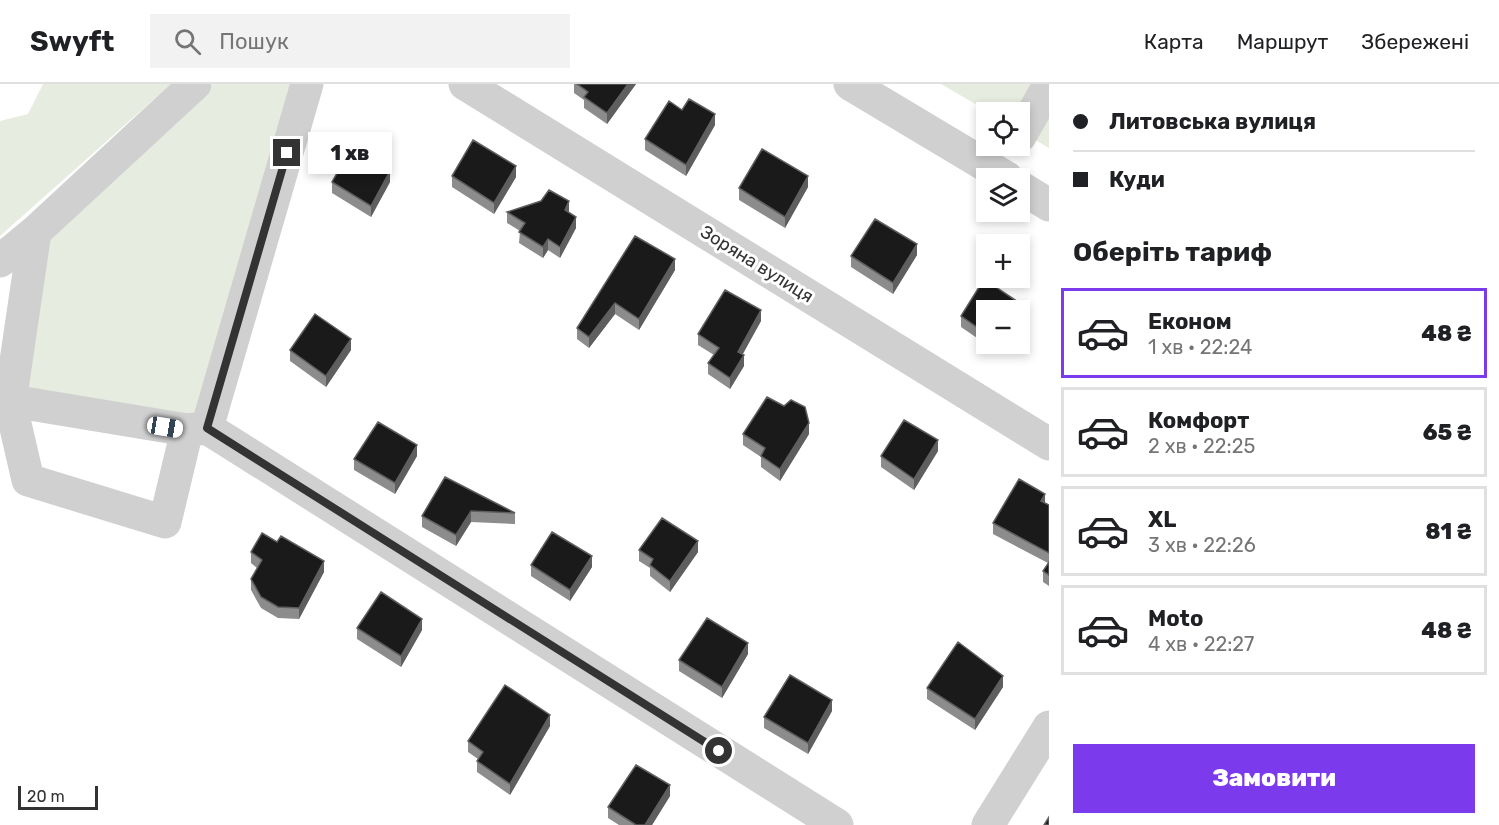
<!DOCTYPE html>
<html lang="uk">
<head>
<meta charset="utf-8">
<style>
  :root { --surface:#fff; --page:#f2f2f2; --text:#202124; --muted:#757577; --line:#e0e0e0; --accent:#7c3aed }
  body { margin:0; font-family:Rubik,sans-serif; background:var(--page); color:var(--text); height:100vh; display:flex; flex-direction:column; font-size:22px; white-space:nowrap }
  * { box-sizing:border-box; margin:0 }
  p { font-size:20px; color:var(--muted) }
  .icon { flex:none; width:33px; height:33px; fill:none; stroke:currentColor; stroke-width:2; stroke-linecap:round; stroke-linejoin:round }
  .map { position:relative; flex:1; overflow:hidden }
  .sheet { display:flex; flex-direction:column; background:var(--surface); width:450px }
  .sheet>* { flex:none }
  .guide { display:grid; align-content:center; height:132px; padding:0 24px; background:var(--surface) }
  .controls { position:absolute; left:976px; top:18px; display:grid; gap:12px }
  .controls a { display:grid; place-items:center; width:54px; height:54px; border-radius:0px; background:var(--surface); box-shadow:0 3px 9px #0003; font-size:30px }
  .scale { position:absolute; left:18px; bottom:15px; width:80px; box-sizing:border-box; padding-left:6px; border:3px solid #333; border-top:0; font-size:16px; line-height:21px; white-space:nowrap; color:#333; -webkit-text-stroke:4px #fff; paint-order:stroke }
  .end { position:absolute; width:27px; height:27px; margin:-14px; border:8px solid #333; background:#fff; box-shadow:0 0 0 3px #fff }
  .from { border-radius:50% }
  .bubble { position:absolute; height:42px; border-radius:0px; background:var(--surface); box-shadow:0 3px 9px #0003; font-size:20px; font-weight:800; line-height:42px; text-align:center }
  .car { position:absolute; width:18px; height:36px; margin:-18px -9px; border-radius:8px; box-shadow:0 0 4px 2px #0007; background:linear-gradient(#fff 24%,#345 0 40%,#fff 0 76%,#345 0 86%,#fff 0) }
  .guide b { display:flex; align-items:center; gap:21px; height:57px; font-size:22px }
  .guide b+b { border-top:2px solid var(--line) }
  .guide i { width:15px; height:15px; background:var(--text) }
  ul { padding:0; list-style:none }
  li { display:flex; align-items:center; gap:18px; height:90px; margin:0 12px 9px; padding:0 12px; border:3px solid var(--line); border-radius:0px }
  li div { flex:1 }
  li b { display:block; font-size:22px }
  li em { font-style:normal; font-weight:800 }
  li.selected { border-color:var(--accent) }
  li>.icon { width:54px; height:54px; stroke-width:1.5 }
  h2 { padding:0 24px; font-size:27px; line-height:72px }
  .primary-button { display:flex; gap:12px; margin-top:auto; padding:12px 24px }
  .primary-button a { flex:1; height:69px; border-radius:0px; background:var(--accent); color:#fff; font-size:24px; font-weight:800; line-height:69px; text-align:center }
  header { display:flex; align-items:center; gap:36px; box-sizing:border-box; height:84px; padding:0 30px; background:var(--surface); border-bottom:2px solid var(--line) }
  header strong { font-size:28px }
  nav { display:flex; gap:33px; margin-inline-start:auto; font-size:21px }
  .search { width:420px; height:54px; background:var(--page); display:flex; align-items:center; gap:15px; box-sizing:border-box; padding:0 21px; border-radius:0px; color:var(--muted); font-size:22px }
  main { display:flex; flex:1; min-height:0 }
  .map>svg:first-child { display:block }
  .green { fill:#e6ecdf }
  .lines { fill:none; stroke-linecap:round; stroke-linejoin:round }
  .minor { stroke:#d0d0d0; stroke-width:33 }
  .wall { fill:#8c8c8c }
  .shaded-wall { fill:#5f5f5f }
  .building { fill:#1a1a1a; stroke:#5f5f5f; stroke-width:1.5 }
  .route { stroke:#333; stroke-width:8 }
  .labels { text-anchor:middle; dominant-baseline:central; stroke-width:6; stroke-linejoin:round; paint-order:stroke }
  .street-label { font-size:18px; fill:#333; stroke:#fff }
</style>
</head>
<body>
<header>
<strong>Swyft</strong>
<div class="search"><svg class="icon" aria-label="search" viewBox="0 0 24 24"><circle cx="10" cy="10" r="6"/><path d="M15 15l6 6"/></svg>Пошук</div>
<nav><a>Карта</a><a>Маршрут</a><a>Збережені</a></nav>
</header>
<main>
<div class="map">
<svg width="1049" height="741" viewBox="0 0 1049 741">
  <rect width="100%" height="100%" fill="#fff"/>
  <path class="green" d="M43 0H171L0 152V37L28 30Z
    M213 0H292L195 331 26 306 51 150Z
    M941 0H1049V64L1020 47V28H989Z"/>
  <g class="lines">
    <path class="minor" d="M465 0 1049 360
      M850 0 1007 94
      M1020 52 1049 1
      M1020 103 1049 121
      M35 148 10 318 28 396 165 438 187 346
      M0 177 35 148 195 0
      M0 315 187 346 207 344 837 741
      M207 344 307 0
      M988 741 1049 643"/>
  </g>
  <path class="wall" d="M574 0H636L607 40 584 24V16L574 9Z
    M682 26 715 41 686 92 645 66V55Z
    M452 92 516 93 494 130 452 103Z
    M332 98H390L371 133 332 109Z
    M808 103 785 144 739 116V104Z
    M507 128H569L576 144 560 174 548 166 543 174 519 159 520 147 507 139Z
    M635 152 675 186 639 246 615 230 589 264 577 255V244Z
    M917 171 893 210 851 183V172Z
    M984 195 1021 220V231L1020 233V226H987V260H1004L999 269 961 243V232Z
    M761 237 742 270 744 282 730 305 708 290V279L714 271 698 261V250Z
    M290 266H351L326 303 290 277Z
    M743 350H809L780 397 761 383V373L743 361Z
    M938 367 914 406 881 383V372Z
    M417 372 395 410 354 386V375Z
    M445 393 515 429V440L471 438 456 462 422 443V432Z
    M1045 419 1049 421V502L1043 498V487L1048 479 993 450V439Z
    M639 466 698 468 670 508 650 492V484L639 477Z
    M251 468 324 488 299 535 278 534 261 524 251 506V495L257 484 251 479Z
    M531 481 592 483 570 517 531 492Z
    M357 544 422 546 401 583 357 555Z
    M748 570 722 614 679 587V576Z
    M1003 603 975 646 927 615V604Z
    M832 627 808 670 764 644V633Z
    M550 642 510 711 477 688V677L478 675 468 668V657Z
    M670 712 652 741H619L608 734V723Z"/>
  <path class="shaded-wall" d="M628 0H636L607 40V29Z
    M715 30V41L686 92V81Z
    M516 82V93L494 130V119Z
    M390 87V98L371 133V122Z
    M808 92V103L785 144V133Z
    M569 117V128L565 126Z
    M576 133V144L560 174V163Z
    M548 155V166L543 174V163Z
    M917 160V171L893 210V199Z
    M675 175V186L639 246V235Z
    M615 219V230L589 264V253Z
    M1021 220V231L1020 233V226H1017Z
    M761 226V237L738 279V268Z
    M351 255V266L326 303V292Z
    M999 260H1004L999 269Z
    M744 271V282L730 305V294Z
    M809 339V350L780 397V385Z
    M938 356V367L914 406V395Z
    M417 361V372L395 410V399Z
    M1045 410V421L1041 417Z
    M471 427V438L456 462V451Z
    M698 457V468L670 508V497Z
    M592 472V483L570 517V506Z
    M324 477V488L299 535V524Z
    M422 535V546L401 583V572Z
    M748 559V570L722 614V603Z
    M1003 592V603L975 646V635Z
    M832 616V627L808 670V659Z
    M550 631V642L510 711V700Z
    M670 701V712L652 741H645Z"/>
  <path class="building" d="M577 0H628L607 29 584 13 588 8Z
    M689 15 715 30 686 81 645 55 669 17 682 26Z
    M473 56 516 82 494 119 452 92Z
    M351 64 390 87 371 122 332 98Z
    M762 65 808 92 785 133 739 104Z
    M549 106 569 117 565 126 576 133 560 163 548 155 543 163 519 148 525 139 507 128 541 117Z
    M875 135 917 160 893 199 851 172Z
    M635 152 675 175 639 235 615 219 589 253 577 244Z
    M984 195 1021 220 1017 226H987V250L961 232Z
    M725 206 761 226 738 268 744 271 730 294 708 279 719 264 698 250Z
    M315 230 351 255 326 292 290 266Z
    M767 313 784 322 791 316 805 323 809 339 780 385 761 372 765 364 743 350Z
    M904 336 938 356 914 395 881 372Z
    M378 338 417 361 395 399 354 375Z
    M445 393 515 429 471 427 456 451 422 432Z
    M1019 395 1045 410 1041 417 1049 421V469L993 439Z
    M662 434 698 457 670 497 650 481 653 475 639 466Z
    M552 448 592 472 570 506 531 481Z
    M262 449 277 458 281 452 324 477 299 524 278 523 261 513 251 495 262 476 251 468Z
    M1049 478V491L1043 487Z
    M381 508 422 535 401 572 357 544Z
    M707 534 748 559 722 603 679 576Z
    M958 558 1003 592 975 635 927 604Z
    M790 591 832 616 808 659 764 633Z
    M505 601 550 631 510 700 477 677 483 668 468 657Z
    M636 681 670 701 645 741H636L608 723Z
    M1049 733V741H1044Z"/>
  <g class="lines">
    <path class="route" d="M287 69 207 344 719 667"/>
  </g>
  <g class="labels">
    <g class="street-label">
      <text transform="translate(757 180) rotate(32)">Зоряна вулиця</text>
    </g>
  </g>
</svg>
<div class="controls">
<a><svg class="icon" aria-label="locate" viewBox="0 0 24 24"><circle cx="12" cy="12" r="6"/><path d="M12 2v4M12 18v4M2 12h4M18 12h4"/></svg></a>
<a><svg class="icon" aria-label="layers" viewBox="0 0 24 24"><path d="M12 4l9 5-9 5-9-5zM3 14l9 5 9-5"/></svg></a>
<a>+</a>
<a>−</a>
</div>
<div class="scale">20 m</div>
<i class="end from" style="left:719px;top:667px"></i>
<i class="end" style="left:287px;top:69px"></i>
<div class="bubble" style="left:308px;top:48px;width:84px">1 хв</div>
<i class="car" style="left:165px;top:343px;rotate:99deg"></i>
</div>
<section class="sheet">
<div class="guide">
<b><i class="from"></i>Литовська вулиця</b>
<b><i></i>Куди</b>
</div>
<h2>Оберіть тариф</h2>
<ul>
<li class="selected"><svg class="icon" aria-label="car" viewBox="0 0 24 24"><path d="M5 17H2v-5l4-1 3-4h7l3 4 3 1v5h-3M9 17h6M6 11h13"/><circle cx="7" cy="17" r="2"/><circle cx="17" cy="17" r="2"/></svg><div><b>Економ</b><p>1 хв · 22:24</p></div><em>48 ₴</em></li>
<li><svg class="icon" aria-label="car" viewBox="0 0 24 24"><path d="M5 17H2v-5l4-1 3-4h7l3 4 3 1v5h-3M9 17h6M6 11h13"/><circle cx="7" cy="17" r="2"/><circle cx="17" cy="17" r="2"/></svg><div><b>Комфорт</b><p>2 хв · 22:25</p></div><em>65 ₴</em></li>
<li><svg class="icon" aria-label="car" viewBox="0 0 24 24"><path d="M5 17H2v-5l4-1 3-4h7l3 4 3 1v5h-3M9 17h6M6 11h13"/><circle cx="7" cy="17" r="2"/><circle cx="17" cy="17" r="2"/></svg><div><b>XL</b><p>3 хв · 22:26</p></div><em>81 ₴</em></li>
<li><svg class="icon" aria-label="car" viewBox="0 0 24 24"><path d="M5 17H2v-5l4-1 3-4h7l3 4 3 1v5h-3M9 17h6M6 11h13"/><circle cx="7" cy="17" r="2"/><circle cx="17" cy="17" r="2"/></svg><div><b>Moto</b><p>4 хв · 22:27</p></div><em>48 ₴</em></li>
</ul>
<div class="primary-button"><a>Замовити</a></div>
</section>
</main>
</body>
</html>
